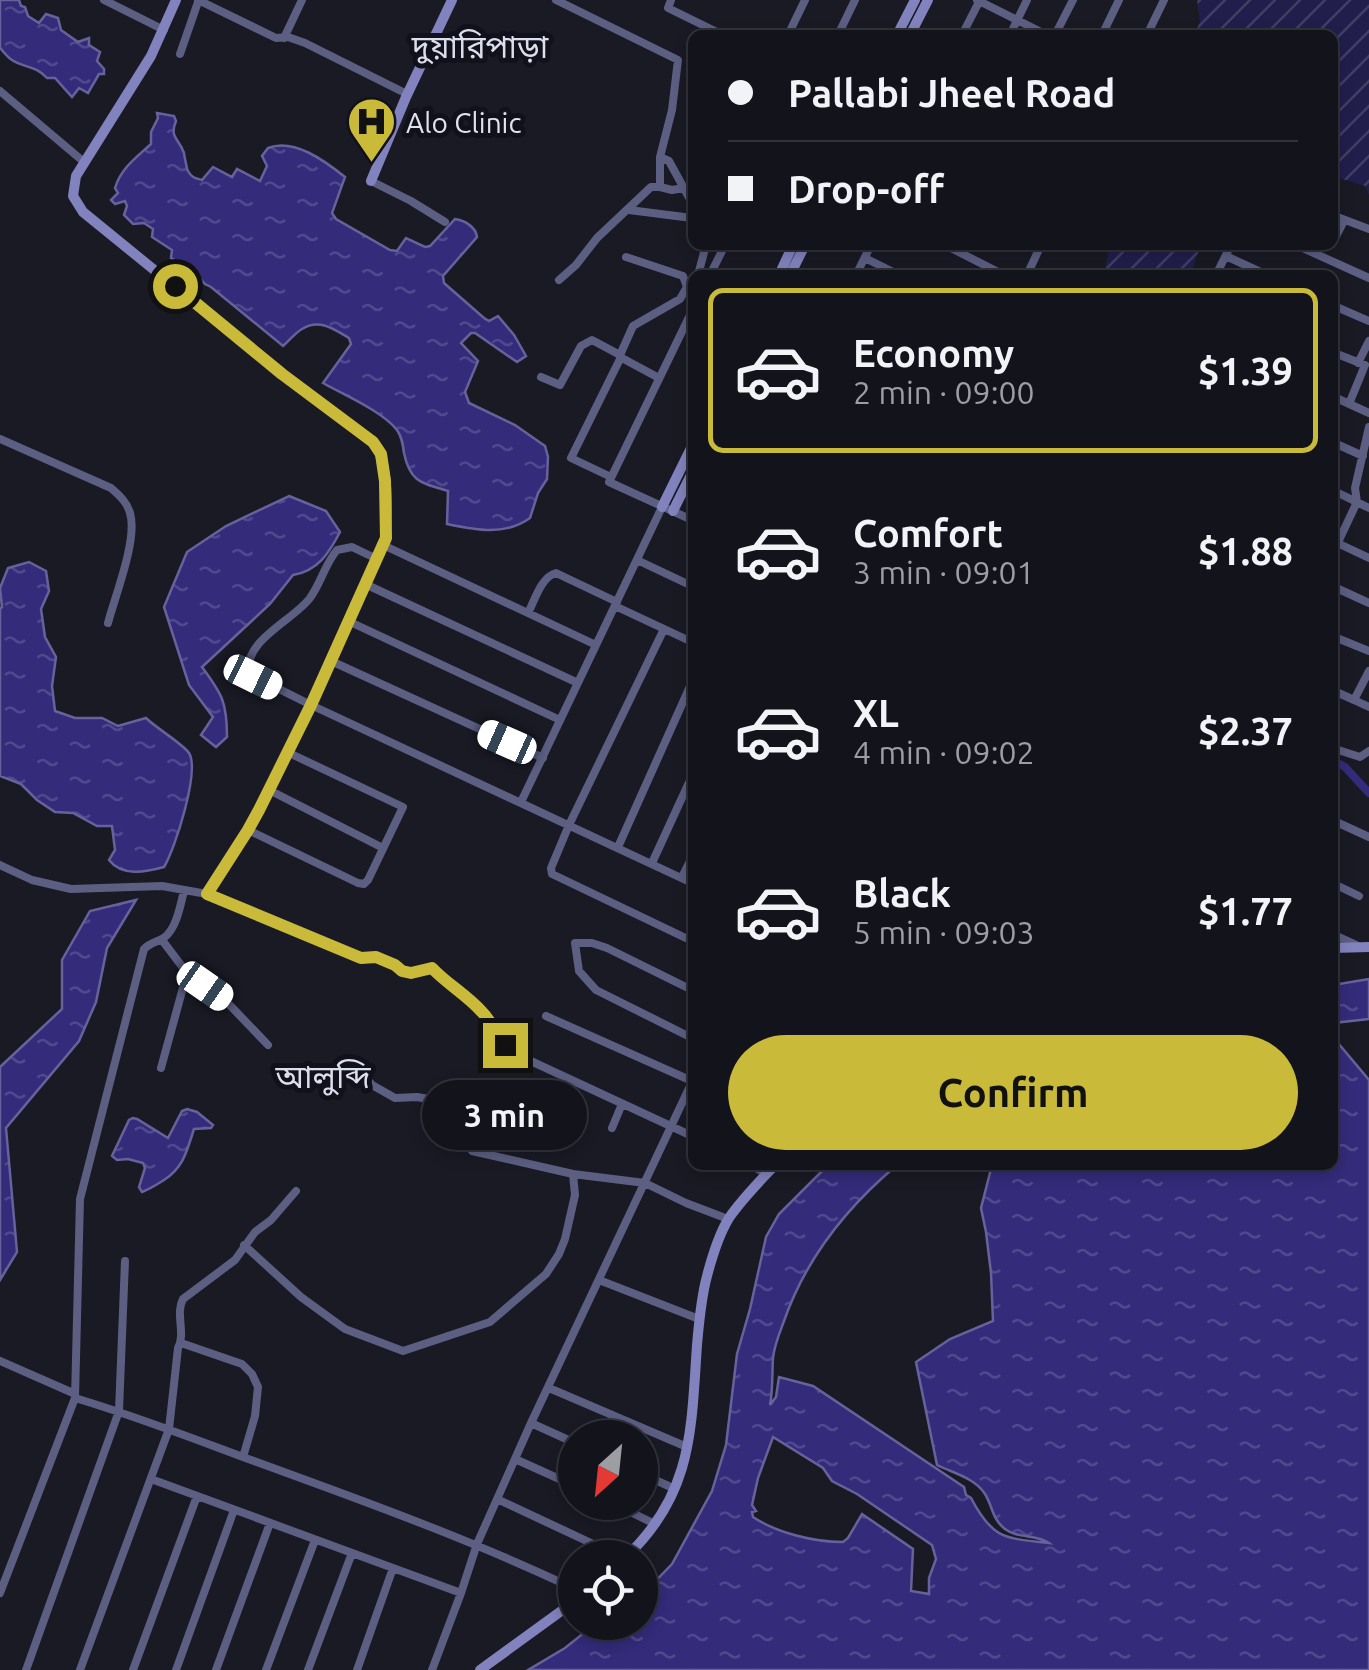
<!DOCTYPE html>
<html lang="en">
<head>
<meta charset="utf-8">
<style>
  :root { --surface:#13141b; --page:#1c1d24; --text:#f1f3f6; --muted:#9d9ea3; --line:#32333a; --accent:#caba3a }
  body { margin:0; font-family:Ubuntu,"Noto Sans Bengali",sans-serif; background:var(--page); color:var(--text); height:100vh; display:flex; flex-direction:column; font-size:38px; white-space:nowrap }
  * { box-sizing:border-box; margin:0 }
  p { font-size:32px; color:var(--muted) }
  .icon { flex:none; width:55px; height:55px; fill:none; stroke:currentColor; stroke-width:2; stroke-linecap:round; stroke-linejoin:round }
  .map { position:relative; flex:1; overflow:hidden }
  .panel { position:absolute; left:688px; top:270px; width:650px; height:900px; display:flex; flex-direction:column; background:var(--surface); border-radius:15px; box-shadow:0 5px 15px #0003,0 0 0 2px var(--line) }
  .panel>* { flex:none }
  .guide { position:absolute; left:688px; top:30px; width:650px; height:220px; border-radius:15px; box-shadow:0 5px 15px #0003,0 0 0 2px var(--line); display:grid; align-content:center; height:220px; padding:0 40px; background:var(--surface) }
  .needle { width:65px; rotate:207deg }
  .tools { position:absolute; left:558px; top:1420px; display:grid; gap:20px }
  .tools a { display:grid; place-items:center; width:100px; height:100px; border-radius:50%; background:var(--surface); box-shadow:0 5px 15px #0003,0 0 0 2px var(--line); font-size:50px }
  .end { position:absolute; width:45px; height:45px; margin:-22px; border:12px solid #caba3a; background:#111; box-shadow:0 0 0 5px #111 }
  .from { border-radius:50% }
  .bubble { position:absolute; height:70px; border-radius:35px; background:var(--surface); box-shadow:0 5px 15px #0003,0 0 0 2px var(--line); font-size:32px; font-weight:700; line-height:70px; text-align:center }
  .car { position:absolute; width:30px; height:60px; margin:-30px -15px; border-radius:12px; box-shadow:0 0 8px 2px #0007; background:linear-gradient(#fff 24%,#345 0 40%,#fff 0 76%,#345 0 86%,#fff 0) }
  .guide b { display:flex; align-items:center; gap:35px; height:95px; font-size:38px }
  .guide b+b { border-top:2px solid var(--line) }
  .guide i { width:25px; height:25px; background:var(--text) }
  ul { padding:18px 0 0; list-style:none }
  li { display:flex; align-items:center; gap:30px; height:165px; margin:0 20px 15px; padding:0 20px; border:5px solid transparent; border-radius:15px }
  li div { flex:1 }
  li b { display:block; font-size:38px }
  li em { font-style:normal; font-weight:700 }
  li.on { border-color:var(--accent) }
  li>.icon { width:90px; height:90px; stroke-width:1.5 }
  .primary-button { display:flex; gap:20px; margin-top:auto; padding:20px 40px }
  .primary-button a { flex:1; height:115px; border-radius:60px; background:var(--accent); color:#111; font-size:40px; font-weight:700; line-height:115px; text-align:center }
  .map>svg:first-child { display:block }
  .garden { fill:url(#garden-furrows) }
  .water { fill:url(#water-ripples); stroke:#68629c; stroke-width:2.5; fill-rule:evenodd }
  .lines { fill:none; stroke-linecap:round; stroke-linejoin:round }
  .canal { stroke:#342b7a; stroke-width:8 }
  .street { stroke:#5c5e82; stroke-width:8 }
  .secondary { stroke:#8283be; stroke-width:10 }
  .route { stroke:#caba3a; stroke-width:12 }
  .labels { text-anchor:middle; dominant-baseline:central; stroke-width:10; stroke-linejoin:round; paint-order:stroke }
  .poi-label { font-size:28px; fill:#e2e2ea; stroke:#10111b; text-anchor:start }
  .quarter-label { font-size:32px; fill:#dddeed; stroke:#10111b }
</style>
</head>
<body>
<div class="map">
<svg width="1369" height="1670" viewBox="0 0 1369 1670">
  <defs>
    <pattern id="garden-furrows" width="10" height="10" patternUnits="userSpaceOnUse" patternTransform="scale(2.5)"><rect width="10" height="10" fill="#211e4c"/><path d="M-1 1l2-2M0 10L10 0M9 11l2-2" fill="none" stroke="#413e66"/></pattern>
    <pattern id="water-ripples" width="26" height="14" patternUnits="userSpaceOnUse" patternTransform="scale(2.5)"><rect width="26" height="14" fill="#342b7a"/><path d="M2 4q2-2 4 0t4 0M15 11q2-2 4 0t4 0" fill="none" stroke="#51498d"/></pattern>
  </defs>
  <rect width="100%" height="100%" fill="#191a24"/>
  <path class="garden" d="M1197 0H1369V195L1365 186 1333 176 1332 35H1194L1200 22Z
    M1110 245H1202L1196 257 1191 275H1104Z"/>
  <path class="water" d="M0 0H19L21 6 25 7 28 16 39 23 46 14 58 18 61 30 78 42 89 38V45L100 52 97 61 104 69V74H99L88 93 79 88 72 97 55 78H47C35 65 24 68 12 60 7 57 4 52 0 48Z
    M157 113 174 116 176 121C169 138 179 138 184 153 184 154 187 170 188 171 192 178 195 178 202 180L213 167 232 177 237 169 260 181 267 166 262 156 268 148C294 138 325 161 345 177L332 213 336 219 390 250 397 251 406 238 425 247 430 246 455 219C464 220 476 227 477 237L443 276 444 283 484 318 489 321 498 316 514 335 526 356 517 362 475 333H471L461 343 478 361 465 392 469 403 515 425 545 446 548 457 547 479 538 493 530 518C505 536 476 530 447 524L448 491C421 483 410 482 404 453 403 445 402 437 397 430 382 411 344 395 323 383L351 344 349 338C334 329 319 318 302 329 295 333 289 341 283 346L211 287 205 284 194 272 171 258 172 250 152 237 153 229 144 223 133 224 124 215 127 206 125 201 115 204 111 200 118 193 115 188C121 168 137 157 151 144V132L158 118Z
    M289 496 326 511 340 532C329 553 318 571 293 575L270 604 202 667C222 694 227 702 227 737L216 747 201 735 213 717 189 685 164 607 187 552 226 526Z
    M29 562 46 571 49 591 41 609 45 637 56 657 52 686 55 711 75 718H102L118 726 146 718C156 728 183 744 189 753 200 771 175 849 164 867 146 872 122 877 109 860L115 850 112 826H97L73 813 55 812 37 800 21 784 0 776V609L2 607 0 588 8 568Z
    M136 900 107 948 96 1002 79 1041 6 1128 17 1252 0 1280V1067L62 1009V960L90 911Z
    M1369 979V1019L1333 1023V985Z
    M1333 1037 1369 1080V1670H528L565 1648 585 1632 604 1623 640 1622V1597L672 1564 712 1491 726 1445 737 1354 750 1309 766 1237 779 1214 828 1165H897C847 1207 806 1258 784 1321 780 1332 774 1346 773 1358 772 1374 773 1389 770 1405L776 1397 779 1377 813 1386 964 1487 966 1495 971 1498C993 1540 1005 1538 1049 1543 1037 1534 1018 1539 1005 1529 992 1519 993 1507 985 1494 975 1478 953 1473 937 1465L916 1362 950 1339 993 1321 991 1273 986 1232 981 1208 992 1165H1332ZM773 1437 823 1468 832 1481 857 1494 932 1545 936 1559 929 1578V1594L911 1591 913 1549 862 1514 848 1538 843 1542C814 1542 777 1533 753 1517L752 1512 756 1511 752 1505 758 1478Z
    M187 1109 197 1112 213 1125 211 1128 194 1129C187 1150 184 1167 164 1180 156 1185 150 1189 142 1192L139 1187 145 1168 143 1163 128 1159 117 1160 112 1156 129 1120 133 1118 137 1119 168 1138 182 1111Z"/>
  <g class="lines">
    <path class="canal" d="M1332 760 1345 767 1369 793"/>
    <path class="street" d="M104 0 164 30
      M198 0 276 38 288 37 305 43 407 94
      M556 0 678 60 672 110 660 157V187L672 190 684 188
      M671 0 668 8 723 35
      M977 0 1047 35
      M788 35 805 0
      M838 35 855 0
      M962 35 980 0
      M1010 35 1027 0
      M1055 35 1073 0
      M1102 35 1119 0
      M1147 35 1164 0
      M284 38 302 0
      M180 54 198 2
      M0 91 84 162
      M660 157 669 161 692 203
      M371 181 411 201 445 222
      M629 210 692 218
      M1332 215 1369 229
      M1332 244 1344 221
      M945 245 1004 275
      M1296 245 1369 278
      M1226 256 1267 275
      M626 257 683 276 687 287
      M865 258 899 275
      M698 275 706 245
      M710 275 725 245
      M856 275 871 245
      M1027 275 1041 245
      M1216 275 1231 245
      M559 280 576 265 597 238 651 187H660
      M1332 305 1369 321
      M692 311 609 482 692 520
      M1332 352 1365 365 1349 404
      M620 357 659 378
      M1358 363 1369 341
      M541 377 560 385 581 346 592 340 620 355 633 326 680 299 687 287H692
      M1332 396 1369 413
      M0 439 111 488C119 495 127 502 130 513 138 539 115 596 108 623
      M1332 442 1363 456
      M611 477 571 458 620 359
      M1332 490 1369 508
      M1333 541 1369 558
      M383 545 596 645
      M1332 555 1357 502 1355 488 1369 427
      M377 559 352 547 337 550C325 564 321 583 310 598 294 620 242 641 249 674L311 705 692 883
      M637 560 692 586
      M365 584 578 683
      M1332 586 1369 603
      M615 606 692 642
      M528 613C535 600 541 577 556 573L617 602
      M348 621 560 720
      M664 629 569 825 551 868 552 874 692 941
      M1332 636 1369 651
      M331 661 543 758
      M1332 690 1354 700 1369 671
      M1354 700 1369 707
      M1332 748 1360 757 1369 751
      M269 790 383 848
      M521 802 662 507
      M1332 820 1369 837
      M248 830 358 883 364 884 368 880 403 807 287 752
      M618 847 692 682
      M652 863 692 776
      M0 865 32 880 71 889 162 886 207 894 361 958 376 957 395 965 402 971 411 973 432 969 479 1008 494 1026 497 1035 505 1045 520 1056 692 1136
      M682 877 692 857
      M1332 883 1359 896
      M1332 934 1356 945
      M162 940 187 973 223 998 268 1045
      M692 990 607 948 592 943H575L579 971 596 990 692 1038
      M546 1016 692 1081
      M161 1068 187 973
      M364 1076 372 1085 395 1098 417 1097 463 1105C454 1119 464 1138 472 1151L573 1174 645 1183 686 1203 728 1219
      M612 1128 622 1104
      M750 1165 767 1174
      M244 1245 301 1297 345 1329 403 1351 490 1322 546 1274 559 1254 565 1239 575 1195 573 1174
      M599 1280 699 1319
      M181 1343 242 1364 252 1374 258 1387 255 1416 243 1457
      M0 1361 73 1393
      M549 1388 687 1447
      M75 1398C146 1419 214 1447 284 1472 383 1508 480 1544 575 1589
      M531 1423 575 1443
      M515 1459 575 1486
      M640 1473 675 1489
      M151 1479 461 1593
      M497 1499 623 1558
      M610 1502 655 1524
      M0 1593 75 1398 80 1199 144 949C151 942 158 942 165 937 177 927 180 906 184 891
      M26 1670 119 1411 125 1261
      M80 1670 169 1429 178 1348C186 1333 175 1314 183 1299L235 1260 255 1232 271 1220 296 1191
      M133 1670 197 1496
      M176 1670 234 1510
      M216 1670 270 1523
      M266 1670 315 1540
      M308 1670 352 1553
      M357 1670 393 1568
      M432 1670 461 1593 477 1544 531 1423 692 1082"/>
    <path class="secondary" d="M176 0 151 56 76 176 73 196 83 212 282 374 373 442C390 462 387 512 386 538L311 705 269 790 248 830 207 894
      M897 35 915 0
      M910 35 928 0
      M371 181 406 97 452 0
      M779 275 793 245
      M790 275 805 245
      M662 507 692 446
      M673 511 692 473
      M1332 948 1369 947
      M625 1558C693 1494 691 1431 697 1345 699 1322 701 1298 707 1276 712 1257 719 1234 729 1218 742 1199 759 1182 775 1165
      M480 1670 575 1601"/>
  </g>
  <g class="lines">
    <path class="route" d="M175 286 282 374 373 442 381 454 385 481 386 538 311 705 259 810 248 830 207 894 361 958 376 957 395 965 402 971 411 973 432 968C447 984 467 995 482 1012 492 1022 496 1034 505 1045"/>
  </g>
  <defs>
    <symbol id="hospital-pin" viewBox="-11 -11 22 30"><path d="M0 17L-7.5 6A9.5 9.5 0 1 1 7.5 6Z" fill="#caba3a" stroke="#10111b"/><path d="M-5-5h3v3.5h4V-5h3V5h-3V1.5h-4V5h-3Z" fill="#111"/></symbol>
  </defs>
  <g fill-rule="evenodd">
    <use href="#hospital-pin" x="344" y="94" width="55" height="75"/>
  </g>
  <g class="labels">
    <g class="poi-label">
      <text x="406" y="122">Alo Clinic</text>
    </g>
    <g class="quarter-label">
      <text x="480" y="46">দুয়ারিপাড়া</text>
      <text x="323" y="1076">আলুব্দি</text>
    </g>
  </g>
</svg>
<div class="tools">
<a><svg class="needle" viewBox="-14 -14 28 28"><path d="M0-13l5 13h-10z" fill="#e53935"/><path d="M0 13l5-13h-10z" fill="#9d9ea3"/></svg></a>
<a><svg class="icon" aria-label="locate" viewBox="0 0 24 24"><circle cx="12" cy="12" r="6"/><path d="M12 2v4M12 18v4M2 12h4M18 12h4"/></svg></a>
</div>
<i class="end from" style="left:175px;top:286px"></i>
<i class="end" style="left:505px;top:1045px"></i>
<div class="bubble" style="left:422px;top:1080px;width:165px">3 min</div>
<i class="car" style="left:253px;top:677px;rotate:116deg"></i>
<i class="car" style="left:507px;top:742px;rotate:294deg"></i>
<i class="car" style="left:205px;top:986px;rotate:125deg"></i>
<div class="guide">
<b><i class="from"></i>Pallabi Jheel Road</b>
<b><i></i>Drop-off</b>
</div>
<section class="panel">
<ul>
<li class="on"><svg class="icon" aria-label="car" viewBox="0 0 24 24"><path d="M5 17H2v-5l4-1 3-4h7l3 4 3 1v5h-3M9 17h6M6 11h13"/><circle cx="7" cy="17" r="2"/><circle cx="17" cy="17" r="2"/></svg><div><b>Economy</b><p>2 min · 09:00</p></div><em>$1.39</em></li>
<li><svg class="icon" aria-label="car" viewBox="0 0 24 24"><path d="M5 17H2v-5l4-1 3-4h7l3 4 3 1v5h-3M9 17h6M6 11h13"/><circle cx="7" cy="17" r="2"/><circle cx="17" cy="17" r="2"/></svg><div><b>Comfort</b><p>3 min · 09:01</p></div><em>$1.88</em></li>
<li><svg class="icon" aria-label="car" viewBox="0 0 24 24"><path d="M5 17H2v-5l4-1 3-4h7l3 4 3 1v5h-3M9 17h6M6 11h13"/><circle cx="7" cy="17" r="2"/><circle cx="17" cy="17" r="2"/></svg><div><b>XL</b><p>4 min · 09:02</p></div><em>$2.37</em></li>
<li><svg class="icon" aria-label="car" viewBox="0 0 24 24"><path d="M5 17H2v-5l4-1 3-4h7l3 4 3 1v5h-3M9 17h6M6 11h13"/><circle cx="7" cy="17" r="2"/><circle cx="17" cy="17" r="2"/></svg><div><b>Black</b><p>5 min · 09:03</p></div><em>$1.77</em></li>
</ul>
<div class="primary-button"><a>Confirm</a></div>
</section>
</div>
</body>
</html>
